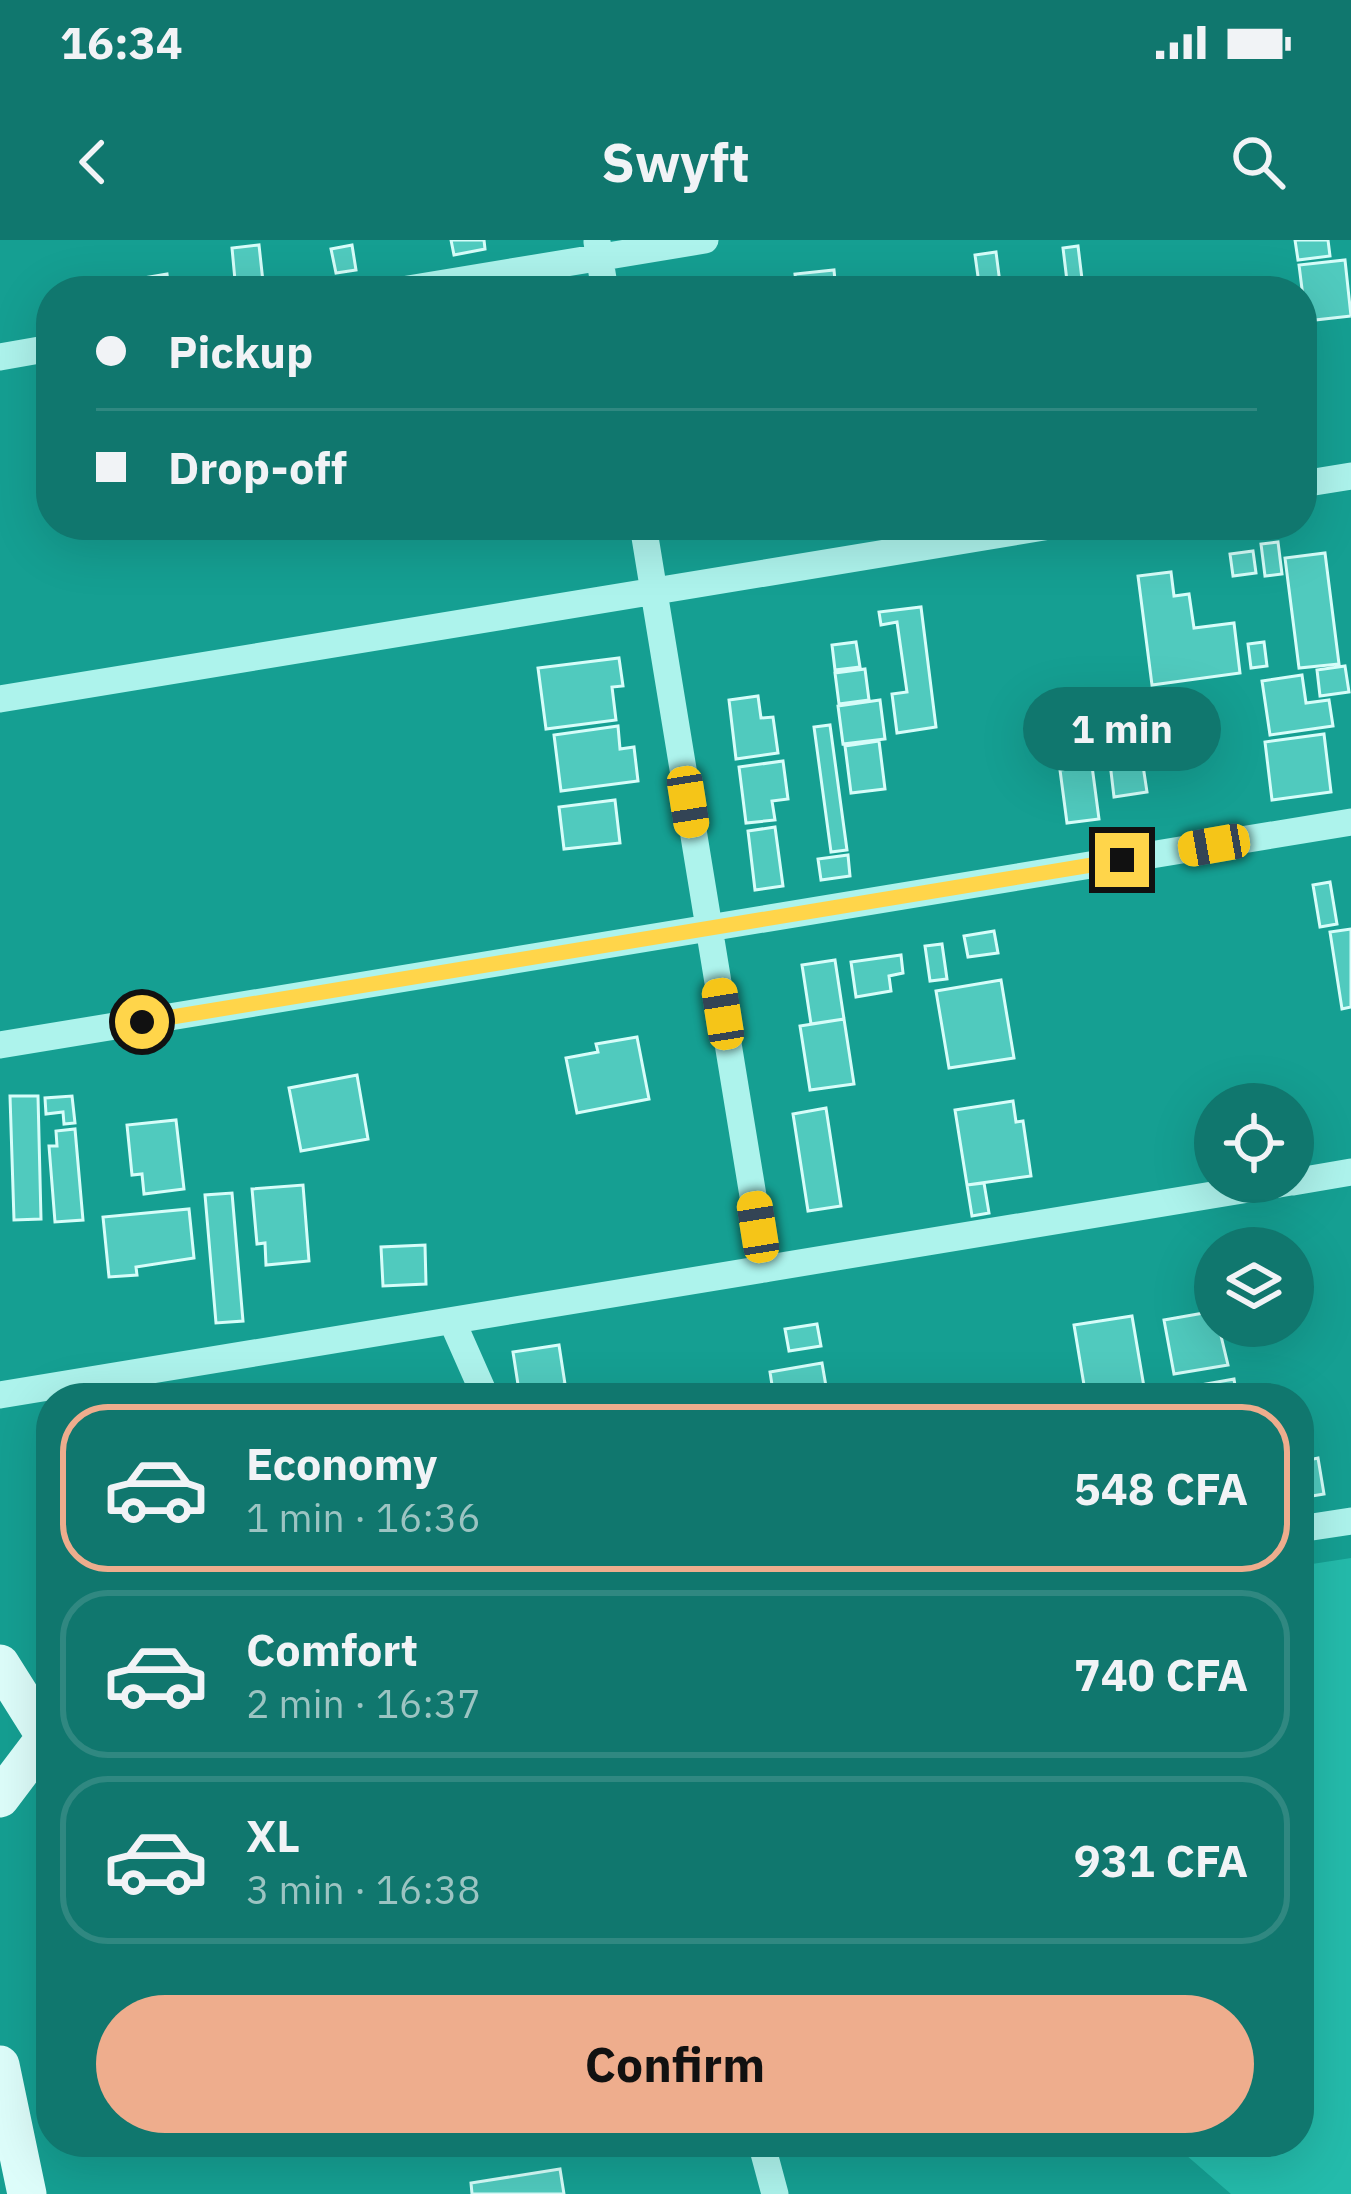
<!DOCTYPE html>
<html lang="en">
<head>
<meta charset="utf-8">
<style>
  :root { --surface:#10776e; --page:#1e7e76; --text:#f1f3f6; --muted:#9cc4c2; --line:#308881; --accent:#eead8d }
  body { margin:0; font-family:"IBM Plex Sans",sans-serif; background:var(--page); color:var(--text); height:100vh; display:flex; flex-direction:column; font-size:45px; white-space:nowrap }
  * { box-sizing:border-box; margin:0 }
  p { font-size:39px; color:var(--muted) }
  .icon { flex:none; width:66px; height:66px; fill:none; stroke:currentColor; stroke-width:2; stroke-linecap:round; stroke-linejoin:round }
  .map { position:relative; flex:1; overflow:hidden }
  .drawer { position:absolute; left:36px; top:1143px; width:1278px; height:774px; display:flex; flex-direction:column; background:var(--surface); border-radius:48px; box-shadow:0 12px 48px #0002 }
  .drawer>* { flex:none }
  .banner { position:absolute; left:36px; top:36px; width:1281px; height:264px; border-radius:48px; box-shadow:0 12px 48px #0002; display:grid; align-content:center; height:264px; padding:0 60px; background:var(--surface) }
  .tools { position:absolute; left:1194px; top:843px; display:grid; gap:24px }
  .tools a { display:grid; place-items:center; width:120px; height:120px; border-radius:50%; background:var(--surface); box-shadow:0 12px 48px #0002; font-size:60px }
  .end { position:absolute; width:54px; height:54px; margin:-27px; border:15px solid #ffd54a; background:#111; box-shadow:0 0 0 6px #111 }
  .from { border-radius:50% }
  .bubble { position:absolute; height:84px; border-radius:42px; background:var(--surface); box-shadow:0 12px 48px #0002; font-size:39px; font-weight:700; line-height:84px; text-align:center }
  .car { position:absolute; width:36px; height:72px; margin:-36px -18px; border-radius:15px; box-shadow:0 0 9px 3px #0007; background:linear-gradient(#f5c518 24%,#345 0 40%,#f5c518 0 76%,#345 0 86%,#f5c518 0) }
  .banner b { display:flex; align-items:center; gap:42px; height:114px; font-size:45px }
  .banner b+b { border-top:3px solid var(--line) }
  .banner i { width:30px; height:30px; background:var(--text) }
  ul { padding:21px 0 0; list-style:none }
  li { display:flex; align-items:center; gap:36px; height:168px; margin:0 24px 18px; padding:0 36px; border:6px solid var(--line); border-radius:48px }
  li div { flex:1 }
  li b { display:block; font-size:45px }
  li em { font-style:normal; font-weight:700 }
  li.current { border-color:var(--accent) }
  li>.icon { width:108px; height:108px; stroke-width:1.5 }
  .cta { display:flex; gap:24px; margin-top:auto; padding:24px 60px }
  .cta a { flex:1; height:138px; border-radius:72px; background:var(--accent); color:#111; font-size:48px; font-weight:700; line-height:138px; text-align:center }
  .status { display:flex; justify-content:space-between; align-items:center; height:84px; padding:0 60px; background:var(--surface); direction:ltr }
  .status svg { height:33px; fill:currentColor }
  header { display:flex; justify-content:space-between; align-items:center; height:156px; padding:0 60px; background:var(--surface); font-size:54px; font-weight:700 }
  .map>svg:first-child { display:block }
  .green { fill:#24bbab }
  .building { fill:#50cabe; stroke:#d6fdf9; stroke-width:3 }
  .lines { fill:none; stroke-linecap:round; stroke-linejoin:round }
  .street { stroke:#adf3ec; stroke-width:27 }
  .secondary { stroke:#ddfdfa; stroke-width:39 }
  .route { stroke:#ffd54a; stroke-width:15 }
</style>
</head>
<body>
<div class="status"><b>16:34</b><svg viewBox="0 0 49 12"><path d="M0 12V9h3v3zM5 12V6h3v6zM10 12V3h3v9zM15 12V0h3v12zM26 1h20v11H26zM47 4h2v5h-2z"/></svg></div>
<header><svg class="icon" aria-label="back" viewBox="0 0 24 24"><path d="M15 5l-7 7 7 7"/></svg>Swyft<svg class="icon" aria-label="search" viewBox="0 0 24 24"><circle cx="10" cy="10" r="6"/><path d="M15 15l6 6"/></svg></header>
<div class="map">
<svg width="1351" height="1954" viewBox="0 0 1351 1954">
  <rect width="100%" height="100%" fill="#159f92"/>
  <path class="green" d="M1351 1318V1954H1231L1171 1902H1299V1326Z"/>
  <path class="building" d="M451 0H484L485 9 454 15Z
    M1295 0H1328L1330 16 1298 20Z
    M259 5 264 51H236L232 8Z
    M352 5 356 30 336 33 331 9Z
    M1078 6 1082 39 1067 41 1063 8Z
    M996 12 1001 51H980L975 15Z
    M1345 20 1351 76 1306 81 1299 25Z
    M834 30 836 51H797L795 34Z
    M167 34 169 51H127L126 41Z
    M1278 302 1282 334 1265 336 1261 304Z
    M1253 311 1256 333 1233 336 1230 314Z
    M1325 313 1339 424 1299 428 1285 318Z
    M1171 332 1174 356 1189 354 1194 388 1234 383 1240 433 1152 445 1138 336Z
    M921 367 936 487 897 493 892 454 907 452 897 382 881 385 879 372Z
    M856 402 860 427 835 430 832 405Z
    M1264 402 1267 426 1251 428 1248 404Z
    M619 418 623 446 612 447 616 480 546 489 538 428Z
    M1345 426 1349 452 1320 456 1317 430Z
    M865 429 869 460 839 464 835 433Z
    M1302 435 1306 463 1329 460 1333 486 1270 495 1262 441Z
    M758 456 761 478 773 477 778 513 736 519 729 460Z
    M880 460 885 499 843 504 838 466Z
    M830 485 847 610 831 612 814 487Z
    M618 486 620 509 634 507 638 541 561 551 554 495Z
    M1324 494 1331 552 1272 560 1265 502Z
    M879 501 885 549 851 553 845 506Z
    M1142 519 1147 552 1114 557 1110 523Z
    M783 521 788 559 772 561 775 580 746 583 739 527Z
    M1092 526 1099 579 1067 583 1060 530Z
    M615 560 620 603 564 609 559 567Z
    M775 587 783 646 755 650 748 591Z
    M848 615 850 636 821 640 818 619Z
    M1330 642 1337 684 1320 687 1313 645Z
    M1351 689V767L1342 769 1330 692Z
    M994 691 998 713 968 717 964 696Z
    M942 704 947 739 930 741 925 706Z
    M901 715 903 733 889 736 891 751 856 757 851 722Z
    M835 720 844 779 811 784 802 725Z
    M1001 740 1014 818 949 828 936 751Z
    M844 779 854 844 810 850 800 786Z
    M637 797 649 859 577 873 566 818 598 812 596 804Z
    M357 835 368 899 301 911 289 848Z
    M10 856H38L41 979 14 980Z
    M72 856 75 883 64 884 63 872 46 874 45 858Z
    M1013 861 1016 882 1023 881 1031 936 967 945 955 870Z
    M826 868 841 966 808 971 793 874Z
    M176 880 184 949 144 954 142 934 132 935 127 885Z
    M75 889 83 980 55 982 49 906H57L56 891Z
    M984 943 989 973 972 976 967 945Z
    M303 945 309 1021 266 1025 265 1003 257 1004 252 949Z
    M232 953 243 1081 216 1083 205 955Z
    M189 969 194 1018 136 1027 137 1035 109 1037 103 977Z
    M425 1005 426 1044 383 1046 381 1007Z
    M1215 1071 1228 1125 1174 1134 1164 1080Z
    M1132 1076 1144 1147 1086 1157 1074 1085Z
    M817 1084 821 1106 789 1111 785 1089Z
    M559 1105 565 1144 519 1151 513 1112Z
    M822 1123 828 1158H774L770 1132Z
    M1234 1139 1237 1158H1157L1156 1153Z
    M1318 1218 1324 1254 1300 1258 1299 1222Z
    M560 1929 564 1954H472L471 1943Z"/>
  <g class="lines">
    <path class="street" d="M597 2 605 51
      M396 51 705 0
      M0 117 51 108
      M1302 244 1351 236
      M643 285 765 1029
      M0 459 1056 285
      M0 805 1351 582
      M1293 942 1351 932
      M452 1081 486 1158
      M0 1155 1291 942
      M1299 1289 1351 1281
      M761 1902 775 1954"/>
    <path class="secondary" d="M0 1424 46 1497 0 1558
      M0 1825 27 1954"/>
  </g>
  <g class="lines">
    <path class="route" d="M142 782 1122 620"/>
  </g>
</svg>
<div class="tools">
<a><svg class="icon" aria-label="locate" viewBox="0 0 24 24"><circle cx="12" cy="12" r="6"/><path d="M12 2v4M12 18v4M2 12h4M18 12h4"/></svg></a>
<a><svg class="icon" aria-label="layers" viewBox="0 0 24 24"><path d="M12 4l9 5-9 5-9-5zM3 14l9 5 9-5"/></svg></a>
</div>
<i class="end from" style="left:142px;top:782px"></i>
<i class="end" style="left:1122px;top:620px"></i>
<div class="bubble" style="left:1023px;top:447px;width:198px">1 min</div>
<i class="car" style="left:688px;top:562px;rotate:171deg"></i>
<i class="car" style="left:1214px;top:605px;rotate:260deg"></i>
<i class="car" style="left:723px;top:774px;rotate:351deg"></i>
<i class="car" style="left:758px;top:987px;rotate:351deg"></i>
<div class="banner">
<b><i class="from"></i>Pickup</b>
<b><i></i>Drop-off</b>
</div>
<section class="drawer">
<ul>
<li class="current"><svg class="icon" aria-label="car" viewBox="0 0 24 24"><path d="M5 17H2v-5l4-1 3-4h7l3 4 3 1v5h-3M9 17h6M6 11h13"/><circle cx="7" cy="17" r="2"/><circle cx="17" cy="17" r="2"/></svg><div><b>Economy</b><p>1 min · 16:36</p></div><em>548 CFA</em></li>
<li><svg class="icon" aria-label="car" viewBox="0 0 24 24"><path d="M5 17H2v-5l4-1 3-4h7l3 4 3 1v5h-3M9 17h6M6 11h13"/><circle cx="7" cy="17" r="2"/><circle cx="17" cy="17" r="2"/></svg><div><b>Comfort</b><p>2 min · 16:37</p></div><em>740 CFA</em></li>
<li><svg class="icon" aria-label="car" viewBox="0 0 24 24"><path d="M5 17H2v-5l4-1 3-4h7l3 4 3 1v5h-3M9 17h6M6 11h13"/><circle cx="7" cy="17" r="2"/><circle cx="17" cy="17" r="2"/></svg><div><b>XL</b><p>3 min · 16:38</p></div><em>931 CFA</em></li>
</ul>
<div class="cta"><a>Confirm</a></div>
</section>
</div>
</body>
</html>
